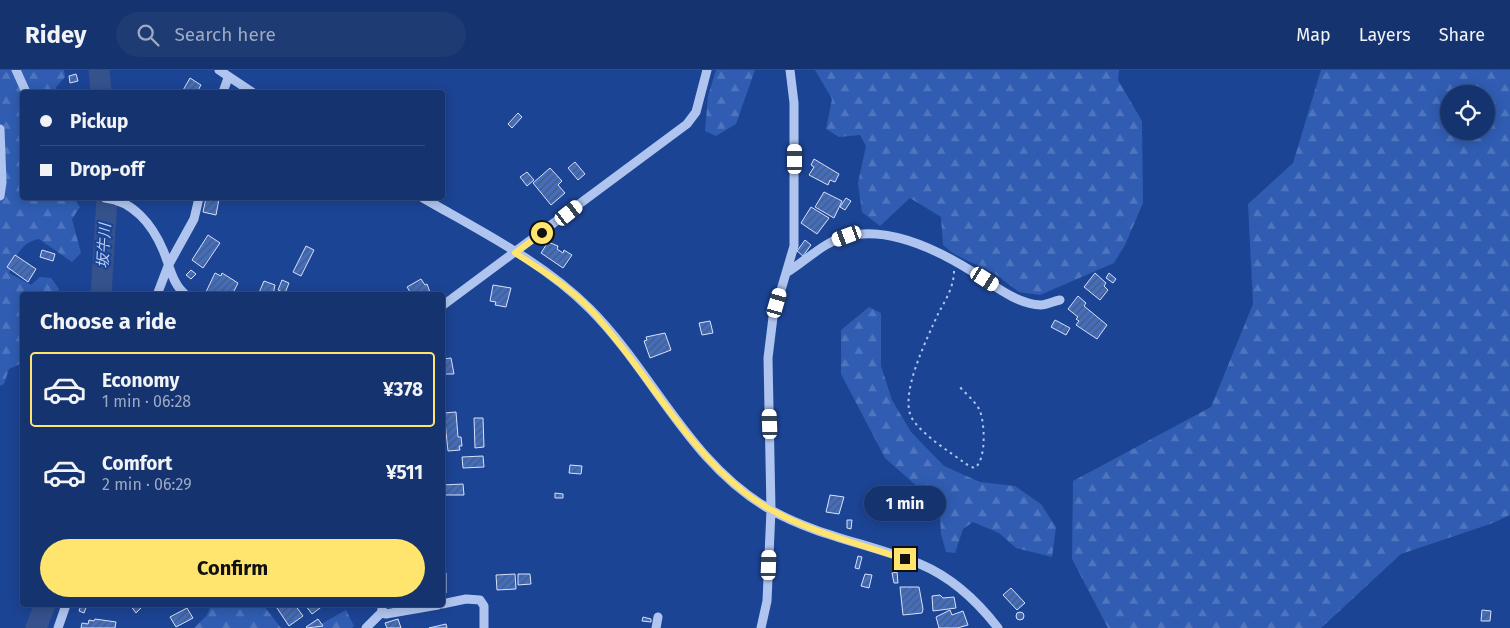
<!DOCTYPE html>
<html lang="en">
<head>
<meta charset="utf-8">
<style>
  :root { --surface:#15336f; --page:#1e3b74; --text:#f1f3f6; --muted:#9daac3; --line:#344e82; --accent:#ffe46d }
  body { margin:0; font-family:"Fira Sans","Noto Sans JP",sans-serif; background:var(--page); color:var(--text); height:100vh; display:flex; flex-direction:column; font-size:19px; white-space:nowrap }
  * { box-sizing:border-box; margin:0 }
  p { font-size:16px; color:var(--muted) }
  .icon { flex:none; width:28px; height:28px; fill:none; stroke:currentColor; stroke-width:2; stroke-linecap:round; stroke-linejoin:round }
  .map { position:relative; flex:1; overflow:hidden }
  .drawer { position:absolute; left:20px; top:222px; width:425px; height:315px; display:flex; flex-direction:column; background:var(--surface); border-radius:5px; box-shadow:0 2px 12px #0003,0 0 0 1px var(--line) }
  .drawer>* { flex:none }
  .top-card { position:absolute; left:20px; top:20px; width:425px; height:110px; border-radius:5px; box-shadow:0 2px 12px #0003,0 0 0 1px var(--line); display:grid; align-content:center; height:110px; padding:0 20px; background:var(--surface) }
  .fabs { position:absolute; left:1440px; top:15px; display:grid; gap:10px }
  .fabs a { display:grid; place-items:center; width:55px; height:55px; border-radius:50%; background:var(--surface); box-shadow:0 2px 12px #0003,0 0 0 1px var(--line); font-size:25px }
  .end { position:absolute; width:22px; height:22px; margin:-11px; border:6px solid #ffe46d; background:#111; box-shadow:0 0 0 2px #111 }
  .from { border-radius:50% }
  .bubble { position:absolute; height:35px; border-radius:18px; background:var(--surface); box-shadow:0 2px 12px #0003,0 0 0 1px var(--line); font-size:16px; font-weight:700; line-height:35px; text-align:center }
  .car { position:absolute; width:15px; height:30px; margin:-15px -8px; border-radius:6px; box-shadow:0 0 4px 1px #0007; background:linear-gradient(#fff 24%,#345 0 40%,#fff 0 76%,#345 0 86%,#fff 0) }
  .top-card b { display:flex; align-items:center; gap:18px; height:48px; font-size:19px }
  .top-card b+b { border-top:1px solid var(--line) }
  .top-card i { width:12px; height:12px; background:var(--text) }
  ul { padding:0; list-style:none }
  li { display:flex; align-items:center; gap:15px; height:75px; margin:0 10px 8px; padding:0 10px; border:2px solid transparent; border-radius:5px }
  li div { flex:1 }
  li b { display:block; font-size:19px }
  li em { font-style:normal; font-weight:700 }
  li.selected { border-color:var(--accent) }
  li>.icon { width:45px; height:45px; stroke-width:1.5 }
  h2 { padding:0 20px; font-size:22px; line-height:60px }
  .primary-button { display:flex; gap:10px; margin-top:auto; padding:10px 20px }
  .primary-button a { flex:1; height:58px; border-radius:30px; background:var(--accent); color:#111; font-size:20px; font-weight:700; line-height:58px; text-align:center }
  header { display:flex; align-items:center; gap:30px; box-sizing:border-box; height:70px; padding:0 25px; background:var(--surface); border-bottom:1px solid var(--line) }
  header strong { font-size:24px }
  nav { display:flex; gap:28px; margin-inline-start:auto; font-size:18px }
  .search { width:350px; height:45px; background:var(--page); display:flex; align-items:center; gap:12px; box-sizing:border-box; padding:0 18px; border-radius:28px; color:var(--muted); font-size:19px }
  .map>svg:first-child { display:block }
  .forest { fill:url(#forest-firs); fill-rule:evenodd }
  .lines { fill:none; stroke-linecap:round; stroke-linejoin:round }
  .river { stroke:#35528d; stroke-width:21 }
  .building { fill:url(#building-hatch); stroke:#d5e2fb }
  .path { stroke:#afc5ef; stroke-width:2; stroke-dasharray:2.5 4; stroke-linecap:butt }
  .minor { stroke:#afc5ef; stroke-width:9 }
  .route { stroke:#ffe46d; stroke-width:6 }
  .labels { text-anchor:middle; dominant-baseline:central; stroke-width:4.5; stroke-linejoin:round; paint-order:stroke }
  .water-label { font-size:15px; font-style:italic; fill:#bbd0f6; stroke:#1c4494 }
</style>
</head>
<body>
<header>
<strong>Ridey</strong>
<div class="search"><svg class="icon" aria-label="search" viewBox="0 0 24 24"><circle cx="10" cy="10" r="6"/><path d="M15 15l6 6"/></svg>Search here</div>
<nav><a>Map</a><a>Layers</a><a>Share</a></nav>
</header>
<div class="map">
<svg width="1510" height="558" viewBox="0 0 1510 558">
  <defs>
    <pattern id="forest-firs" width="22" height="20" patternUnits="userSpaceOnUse" patternTransform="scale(1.25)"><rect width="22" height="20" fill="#305db2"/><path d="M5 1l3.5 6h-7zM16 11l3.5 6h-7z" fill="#4f75be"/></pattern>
    <pattern id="building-hatch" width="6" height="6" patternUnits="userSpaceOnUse" patternTransform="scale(1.25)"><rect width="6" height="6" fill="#446dbb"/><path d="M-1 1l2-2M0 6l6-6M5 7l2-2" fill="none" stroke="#485b7e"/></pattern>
  </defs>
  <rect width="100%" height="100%" fill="#1c4494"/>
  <path class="forest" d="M0 0H64L65 7 56 17 58 22H22V128H63L76 131 80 137 72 149 81 183 72 192 39 169C19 173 17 187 9 203L31 215 40 207 51 208 59 219 57 225H22V293L9 299 4 314 0 316Z
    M716 0H755L736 54 716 66 705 61 708 26Z
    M815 0H1119L1118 10 1142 51 1143 133 1125 175 1114 193 1040 225 1019 222 995 204 954 184 943 175 941 147 910 128 880 156 862 142 858 113 866 76 860 65 839 67 826 59 832 29Z
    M1321 0H1510V445L1493 453 1401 484 1321 558H1108L1072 489 1073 411 1211 337 1253 234 1248 134 1293 93ZM1449 24H1486V61H1449Z
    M869 237 881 243V296L892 330 911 362 944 396 980 412 1015 416 1041 434 1056 457 1052 487 1016 478 999 463 973 452 963 459 955 483 946 482 941 464 940 446 919 418 885 388 841 304V260Z
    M211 535H263L281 558H194L207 545Z
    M346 540 354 556 352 558H314Z"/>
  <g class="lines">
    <path class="river" d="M99 0 101 22
      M101 225 107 128
      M36 558 45 535"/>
  </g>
  <path class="building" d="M76 4 78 11 70 13 69 6Z
    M190 8 201 15 197 22H182Z
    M518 43 522 47 512 58 508 54Z
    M814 89 839 104 835 112 830 110 828 115 809 105 814 97 811 95Z
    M575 92 585 104 578 110 568 98Z
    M550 98 562 111 558 115 565 123 551 135 533 113Z
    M527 102 534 110 527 116 520 107Z
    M824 122 842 131 834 148 815 137Z
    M206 128 219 129 216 145 203 142Z
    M846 128 851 131 845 140 840 137Z
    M811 137 829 148 817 164 801 153Z
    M208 165 220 173 203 198 192 190Z
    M805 170 811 175 803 186 797 181Z
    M548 172 558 176 557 179 563 183 564 180 572 185 563 198 541 183Z
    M306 176 314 180 301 206 293 202Z
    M42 180 55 184 53 191 40 187Z
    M15 185 36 199 28 212 7 197Z
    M191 200 196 204 191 209 186 205Z
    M215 203 221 206 222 203 238 213 232 225H212L206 222Z
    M1095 203 1106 213 1104 216 1108 220 1100 230 1084 217Z
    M1109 203 1116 209 1113 213 1106 208Z
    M421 209 425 215 427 214 431 225H412L407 217Z
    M282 210 289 213 285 223 278 220Z
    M264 211 275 215 273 225H258Z
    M493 215 511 218 506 237 495 235 496 232 490 231Z
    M1078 226 1086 233 1084 236 1107 255 1097 269 1076 255 1079 251 1076 249 1078 247 1068 239Z
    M1055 250 1070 258 1066 265 1051 257Z
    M710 251 713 263 702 265 699 253Z
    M665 263 671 280 650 288 644 271 647 270 646 267Z
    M451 288 454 304H442V289Z
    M456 342 458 367H461L462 376H459L460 380 448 381 444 343Z
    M474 348H483L484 377 475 378Z
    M483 386 484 397 463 398 462 387Z
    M570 395 582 396 581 404 569 403Z
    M463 414 464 425H442V415Z
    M555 423 563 424V428H555Z
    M830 425 844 427 839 444 826 442Z
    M847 450H852L851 459 847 458Z
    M858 486 862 487 859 499 855 498Z
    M897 502 898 513H894L892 503Z
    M442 503H446V523H442Z
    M515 504 516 519 497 520 496 505Z
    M518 504H530L531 514 518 515Z
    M865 504 872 505 869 518 861 516Z
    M900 517H919L923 539 922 543 903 545Z
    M1011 518 1025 533 1017 540 1003 525Z
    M940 525 943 528 954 527 956 538 933 541 932 526Z
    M81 535H87L84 543 79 541Z
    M130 535H139L142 537 136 543Z
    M275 535H295L303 546 289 556Z
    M305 535H324L312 544Z
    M392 535H415L392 538Z
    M187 538 193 548 176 557 170 547Z
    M950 540 952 545 963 541 968 555 957 558H939L936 547Z
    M1482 540 1491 541 1490 551H1481Z
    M1016 546a4 4 0 1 1 8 0a4 4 0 1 1-8 0Z
    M643 547 651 549V552L642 551Z
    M95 549 116 552 115 558H81L82 553 88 554 89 550 94 551Z
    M318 549 323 556 307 558 306 557Z
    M398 549 401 558H387L385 553Z
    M446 554 447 558H429Z"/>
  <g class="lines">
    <path class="path" d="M954 201C954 217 945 231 938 244 928 267 897 327 913 350 926 368 949 381 966 394L974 398C987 392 985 350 979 339 974 330 964 322 958 315"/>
    <path class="minor" d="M16 0 26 22
      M219 0 252 22
      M223 22 228 8
      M0 59 2 112 0 126
      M105 128C133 131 152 154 163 180 170 196 172 214 186 225
      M423 128C480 161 543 192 590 239 653 302 690 395 771 440 817 466 871 474 920 494 951 507 978 532 998 558
      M786 203C806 191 824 171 848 166 890 156 938 180 973 202 994 215 1016 234 1041 235 1047 235 1054 231 1060 230
      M157 225 168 196 194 149 199 128
      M442 236 687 54 696 42 707 0
      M442 534 466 529 480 530 484 536V558
      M381 543 386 544 438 535
      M58 558 66 535
      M366 558 381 543 383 535
      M656 558 658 547
      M761 558 767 531 771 440 768 288 773 247 794 176V33L790 0"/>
  </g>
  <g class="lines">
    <path class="route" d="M542 163 515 183C542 200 569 217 591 240 645 298 682 373 744 422 790 458 851 471 905 489"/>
  </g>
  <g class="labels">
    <g class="water-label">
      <text transform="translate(104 176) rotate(-87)">坂牛川</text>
    </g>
  </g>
</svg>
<div class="fabs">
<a><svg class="icon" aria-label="locate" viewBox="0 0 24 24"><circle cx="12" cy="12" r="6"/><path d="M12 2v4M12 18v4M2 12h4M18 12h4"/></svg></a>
</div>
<i class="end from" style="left:542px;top:163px"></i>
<i class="end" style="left:905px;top:489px"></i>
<div class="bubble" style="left:864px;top:416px;width:82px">1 min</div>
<i class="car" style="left:795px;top:89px;rotate:0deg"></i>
<i class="car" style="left:569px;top:143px;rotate:52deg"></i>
<i class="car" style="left:847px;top:166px;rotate:250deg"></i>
<i class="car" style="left:985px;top:209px;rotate:123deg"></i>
<i class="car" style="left:777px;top:233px;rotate:16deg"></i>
<i class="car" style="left:770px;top:354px;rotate:358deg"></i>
<i class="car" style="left:769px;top:495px;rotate:2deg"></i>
<div class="top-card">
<b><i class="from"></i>Pickup</b>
<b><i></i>Drop-off</b>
</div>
<section class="drawer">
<h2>Choose a ride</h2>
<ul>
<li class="selected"><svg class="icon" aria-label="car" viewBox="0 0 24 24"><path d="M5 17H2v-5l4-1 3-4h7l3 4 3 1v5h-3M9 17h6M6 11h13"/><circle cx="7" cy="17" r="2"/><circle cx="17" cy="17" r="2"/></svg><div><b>Economy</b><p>1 min · 06:28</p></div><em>¥378</em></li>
<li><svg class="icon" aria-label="car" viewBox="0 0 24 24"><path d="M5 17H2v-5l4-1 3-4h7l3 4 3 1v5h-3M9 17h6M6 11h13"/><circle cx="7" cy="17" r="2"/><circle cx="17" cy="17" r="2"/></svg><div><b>Comfort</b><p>2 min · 06:29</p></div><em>¥511</em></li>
</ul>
<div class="primary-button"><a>Confirm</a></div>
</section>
</div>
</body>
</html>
